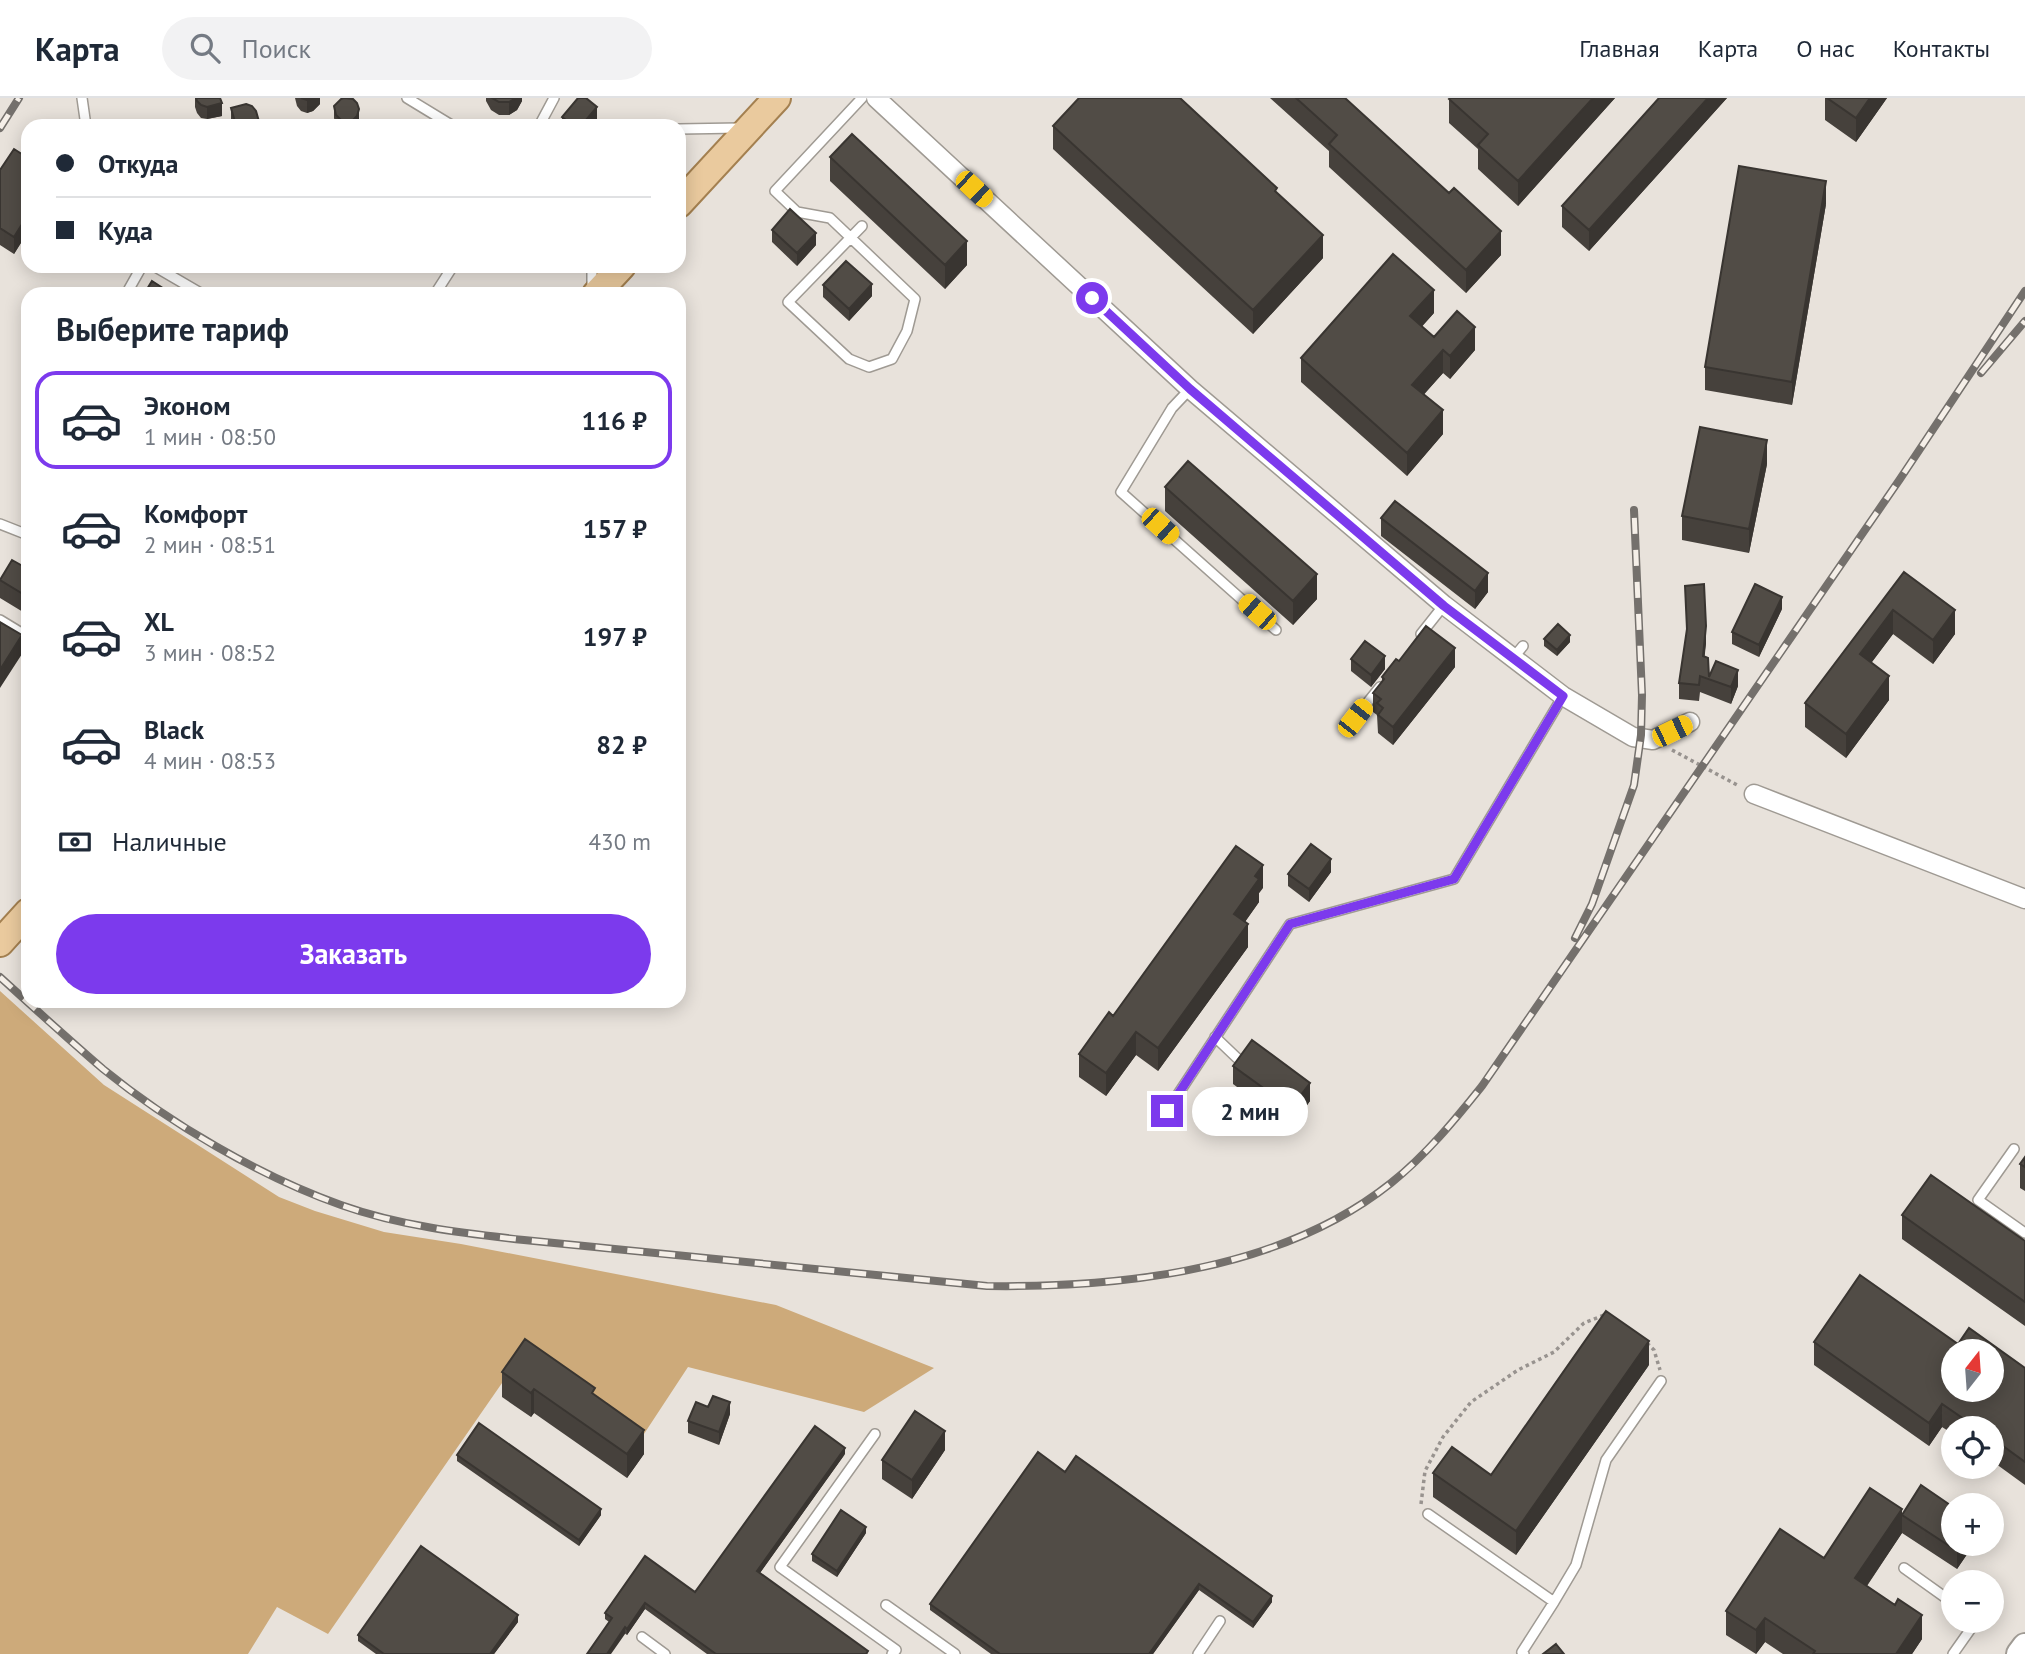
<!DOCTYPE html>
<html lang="ru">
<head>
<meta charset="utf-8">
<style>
  :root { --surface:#fff; --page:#f2f2f3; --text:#1f2937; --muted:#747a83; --line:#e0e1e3; --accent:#7c3aed }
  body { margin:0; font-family:"PT Sans",sans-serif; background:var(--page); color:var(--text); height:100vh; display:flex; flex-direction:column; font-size:26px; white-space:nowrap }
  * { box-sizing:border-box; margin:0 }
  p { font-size:23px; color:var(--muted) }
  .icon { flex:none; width:38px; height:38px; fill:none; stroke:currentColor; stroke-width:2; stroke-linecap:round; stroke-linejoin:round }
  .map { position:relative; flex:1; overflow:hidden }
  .drawer { position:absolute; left:21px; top:189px; width:665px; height:721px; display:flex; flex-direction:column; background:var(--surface); border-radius:21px; box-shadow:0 4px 18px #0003 }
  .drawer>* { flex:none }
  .hud { position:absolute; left:21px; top:21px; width:665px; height:154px; border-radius:21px; box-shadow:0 4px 18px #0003; display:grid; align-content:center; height:154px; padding:0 35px; background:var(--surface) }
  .needle { width:46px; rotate:17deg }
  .buttons { position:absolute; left:1941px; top:1241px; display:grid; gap:14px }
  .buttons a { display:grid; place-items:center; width:63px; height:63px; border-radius:50%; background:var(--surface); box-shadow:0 4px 18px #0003; font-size:35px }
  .end { position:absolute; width:32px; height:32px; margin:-16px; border:9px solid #7c3aed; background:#fff; box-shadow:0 0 0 4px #fff }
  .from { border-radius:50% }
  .bubble { position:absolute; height:49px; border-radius:24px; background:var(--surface); box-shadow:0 4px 18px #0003; font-size:23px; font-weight:800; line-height:49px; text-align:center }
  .car { position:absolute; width:21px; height:42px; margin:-21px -10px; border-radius:9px; box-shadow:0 0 5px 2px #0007; background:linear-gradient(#f5c518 24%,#345 0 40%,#f5c518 0 76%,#345 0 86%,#f5c518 0) }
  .hud b { display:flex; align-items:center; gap:24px; height:66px; font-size:26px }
  .hud b+b { border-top:2px solid var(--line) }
  .hud i { width:18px; height:18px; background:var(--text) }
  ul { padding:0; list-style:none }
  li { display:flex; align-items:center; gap:21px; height:98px; margin:0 14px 10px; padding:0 21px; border:4px solid transparent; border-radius:21px }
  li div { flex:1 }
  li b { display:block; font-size:26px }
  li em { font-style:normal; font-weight:800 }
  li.selected { border-color:var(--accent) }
  li>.icon { width:63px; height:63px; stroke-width:1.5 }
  h2 { padding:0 35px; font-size:32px; line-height:84px }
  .pay { display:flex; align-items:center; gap:18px; height:77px; padding:0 35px; font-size:26px }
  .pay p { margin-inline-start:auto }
  .button { display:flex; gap:14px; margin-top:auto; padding:14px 35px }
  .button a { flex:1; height:80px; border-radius:42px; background:var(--accent); color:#fff; font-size:28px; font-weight:800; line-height:80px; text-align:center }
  header { display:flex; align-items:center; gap:42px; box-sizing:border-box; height:98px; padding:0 35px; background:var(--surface); border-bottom:2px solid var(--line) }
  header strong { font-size:33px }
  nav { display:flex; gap:38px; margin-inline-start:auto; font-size:24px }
  .search { width:490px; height:63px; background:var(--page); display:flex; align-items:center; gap:18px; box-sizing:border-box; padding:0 24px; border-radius:38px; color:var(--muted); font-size:26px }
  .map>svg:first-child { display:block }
  .forest { fill:#cdaa7a }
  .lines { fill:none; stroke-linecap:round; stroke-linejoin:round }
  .service-casing { stroke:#9f9a93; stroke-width:12 }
  .minor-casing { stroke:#9f9a93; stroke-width:21 }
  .secondary-casing { stroke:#9f9a93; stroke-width:28 }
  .primary-casing { stroke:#a48050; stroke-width:30 }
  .path { stroke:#98938f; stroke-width:3.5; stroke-dasharray:3.5 3.5; stroke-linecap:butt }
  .service { stroke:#fff; stroke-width:9 }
  .minor { stroke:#fff; stroke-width:18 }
  .secondary { stroke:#fff; stroke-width:24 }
  .primary { stroke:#eaca9e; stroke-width:26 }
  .rail-casing { stroke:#74706c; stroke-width:8 }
  .rail { stroke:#f5efe8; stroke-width:5; stroke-dasharray:16; stroke-linecap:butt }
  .wall { fill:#46413c }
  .shaded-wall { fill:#393531 }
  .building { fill:#514c46; stroke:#393531; stroke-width:2; fill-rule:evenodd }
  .route { stroke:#7c3aed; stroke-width:9 }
</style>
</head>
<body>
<header>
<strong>Карта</strong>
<div class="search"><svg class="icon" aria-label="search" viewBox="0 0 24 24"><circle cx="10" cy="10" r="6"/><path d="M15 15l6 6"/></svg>Поиск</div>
<nav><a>Главная</a><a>Карта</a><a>О нас</a><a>Контакты</a></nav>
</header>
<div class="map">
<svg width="2025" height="1556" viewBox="0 0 2025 1556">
  <rect width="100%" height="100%" fill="#e8e2db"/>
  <path class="forest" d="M0 893 104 987 279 1099 315 1113 384 1134 461 1146 776 1207 934 1270 864 1314 688 1269 642 1339 520 1259 328 1536 277 1509 248 1556H0Z"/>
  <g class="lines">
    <defs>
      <path id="service" d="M82 0 86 28
        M407 0 453 28
        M862 0 775 93 797 114 830 120 915 201 907 233 892 261 869 269 849 261 788 204 862 128
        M539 28 554 0
        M679 31 740 30
        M154 168 202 196
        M592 168V191
        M129 196V191L142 168
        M435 196 453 168
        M1190 291 1172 310 1121 394 1276 532
        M0 426 28 437
        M0 522 28 539
        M1421 536 1444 507
        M1513 560 1523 548
        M1355 620 1380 589
        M1215 939 1237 960
        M1167 1013 1290 826 1454 781 1563 598
        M2014 1051 1978 1102 2025 1135
        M875 1336 780 1469 896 1552 892 1556
        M1428 1416 1554 1504 1522 1554 1524 1556
        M1904 1470 1953 1505
        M1554 1504 1576 1467 1606 1362 1661 1283
        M886 1507 955 1556
        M642 1539 665 1556
        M1198 1556 1220 1523
        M1953 1556 1977 1522"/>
      <path id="minor" d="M876 0 1190 291 1444 507 1563 598 1633 639 1653 642 1690 624
        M1754 696 2025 801"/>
      <path id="secondary" d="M2019 1556 2025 1548"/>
      <path id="primary" d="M679 106 777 0
        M596 196 622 168
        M0 845 28 814"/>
    </defs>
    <use href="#service" class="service-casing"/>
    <use href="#minor" class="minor-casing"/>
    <use href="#secondary" class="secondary-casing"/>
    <use href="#primary" class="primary-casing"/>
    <path class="path" d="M1672 652 1739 688
      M1647 1245 1654 1252 1660 1272
      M1421 1406 1425 1373 1443 1339 1471 1304 1518 1272 1554 1254 1584 1225 1604 1217 1606 1218"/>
    <use href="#service" class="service"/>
    <use href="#minor" class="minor"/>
    <use href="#secondary" class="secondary"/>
    <use href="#primary" class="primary"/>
    <defs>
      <path id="rail" d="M0 30 19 0
        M1981 275 2025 223
        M1575 840 1592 806 1634 687 1641 637 1642 597 1634 412
        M0 879C34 910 68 941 103 971 169 1025 261 1079 341 1107 400 1128 462 1135 524 1142L987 1188C1122 1190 1282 1172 1391 1085 1426 1057 1454 1023 1482 988L1900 381 2025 193"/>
    </defs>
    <use href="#rail" class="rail-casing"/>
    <use href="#rail" class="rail"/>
  </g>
  <path class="wall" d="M195 0H220L222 18 207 21 201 20 197 15 195 9Z
    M295 0H320V6L313 13 307 15 301 13 297 8Z
    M486 0H522V3L517 12 509 17H499L491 12 486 3Z
    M1270 0H1345L1501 157 1466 195 1329 69V53Z
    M1450 0H1615L1518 108 1478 71V51L1449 25V1Z
    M1659 0H1727L1589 153 1562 129V108Z
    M1825 0H1887L1856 44 1825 22Z
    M334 8 359 24 358 28H336L334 20Z
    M231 10 260 28H233L231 22Z
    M562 19 597 22 592 28H562Z
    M1053 28 1277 95 1323 160 1253 236 1053 51Z
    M830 59 967 167 945 191 830 83Z
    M28 60V138L26 141 24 140 14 156 0 147V72Z
    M1826 106 1792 307 1705 292V269Z
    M772 132 816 147 797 168 772 144Z
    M823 187 872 198 849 223 823 199Z
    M1434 215 1422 228 1434 239 1475 252 1450 281 1443 275 1424 296 1443 336 1407 378 1301 284V260Z
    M1767 366 1749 455 1682 442V418Z
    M1165 389 1317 501 1293 527 1165 413Z
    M1381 420 1488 494 1475 511 1381 438Z
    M28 471V517L0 500V482Z
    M1904 474 1955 536 1933 566 1893 536 1871 565 1889 602 1846 660 1805 629V605Z
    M1685 488 1706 545 1704 559 1709 579 1738 588 1731 606 1700 594 1699 603 1679 601V585L1687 536Z
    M1782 511 1759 559 1732 546V534Z
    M1544 541 1570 544 1557 558 1544 548Z
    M1351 561 1385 571 1371 589 1351 573Z
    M1399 563 1455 569 1393 647 1378 635 1377 617 1373 614V595L1382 585V579Z
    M1331 774 1309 804 1288 788V776Z
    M1263 790 1259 795V804L1245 824 1248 849 1158 973 1136 957 1106 998 1079 979V956L1113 918Z
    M1233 968 1310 1003 1291 1029 1233 986Z
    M2025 1059V1093L2020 1090V1066Z
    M1902 1117 2025 1143V1228L1902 1141Z
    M1814 1244 1958 1246 2025 1270V1387L1992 1363V1330H1953V1336L1942 1329 1929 1348 1814 1267Z
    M1649 1267 1516 1457 1433 1399V1375L1491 1377Z
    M502 1274 595 1297 644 1356 627 1380 534 1315 531 1319 502 1299Z
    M708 1309 730 1316 719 1347 688 1335V1323Z
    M945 1352 912 1401 882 1381V1362Z
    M845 1356 760 1475 868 1556H707L645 1511 627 1537 605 1521V1515L695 1494Z
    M457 1357 601 1417 579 1448 457 1363Z
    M1065 1374 1272 1504 1253 1530 1199 1492 1153 1556H991L930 1512V1506Z
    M1902 1417 1953 1446H1974L1957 1471 1902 1435 1867 1488 1922 1541 1912 1556H1783L1765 1544 1756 1556 1726 1537V1513Z
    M866 1435 837 1479 812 1463V1456Z
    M518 1524 494 1556H376L358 1543V1537Z"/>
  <path class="shaded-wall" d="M314 0H320V6L313 13 307 15V2Z
    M516 0H522V3L517 12 509 17V4Z
    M1593 0H1615L1518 108V83Z
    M1708 0H1727L1589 153V132Z
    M1870 0H1887L1856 44V20Z
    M222 5V18L207 21V9Z
    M597 9V22L592 28H581Z
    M359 11V24L358 28H347V23Z
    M1826 83V106L1792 307V284Z
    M28 121V138L26 141V124Z
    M24 123V140L14 156V139Z
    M1501 133V157L1466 195V172Z
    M816 135V147L797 168V155Z
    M1323 137V160L1253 236V212Z
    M967 143V167L945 191V167Z
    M872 186V198L849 223V211Z
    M1434 192V215L1410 242V218Z
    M1475 229V252L1450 281V258Z
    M1443 252V275L1412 310V287Z
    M1443 312V336L1407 378V355Z
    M1767 342V366L1749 455V431Z
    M1488 475V494L1475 511V493Z
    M1317 476V501L1293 527V503Z
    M1782 499V511L1759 559V547Z
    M1893 512V536L1860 580V556Z
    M1955 512V536L1933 566V542Z
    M1706 528V545L1703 575V558Z
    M22 537V556L0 590V572Z
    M1570 537V544L1557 558V552Z
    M1455 550V569L1393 647V629Z
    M1385 558V571L1371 589V577Z
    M1738 572V588L1731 606V589Z
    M1889 578V602L1846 660V636Z
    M1331 761V774L1309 804V791Z
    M1263 767V790L1259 795V804L1234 839V816L1255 778Z
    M1248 826V849L1158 973V950Z
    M1136 934V957L1106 998V975Z
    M1310 985V1003L1291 1029V1010Z
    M1649 1243V1267L1516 1457V1433Z
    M534 1291V1315L531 1319V1295Z
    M730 1304V1316L719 1347V1334Z
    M1942 1306V1329L1929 1348V1325Z
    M644 1332V1356L627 1380V1356Z
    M945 1333V1352L912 1401V1382Z
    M845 1350V1356L757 1479V1473Z
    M601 1411V1417L579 1448V1442Z
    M1902 1411V1435L1855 1505V1480Z
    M866 1429V1435L837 1479V1473Z
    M1962 1446H1974L1957 1471V1453Z
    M1199 1486V1492L1153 1556H1149Z
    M1272 1498V1504L1253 1530V1524Z
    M645 1505V1511L627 1537V1531Z
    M518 1517V1524L494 1556H490Z
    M1922 1517V1541L1912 1556H1896Z
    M1765 1520V1544L1756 1556V1532Z
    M625 1529V1536L611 1556H607Z"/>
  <path class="building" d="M196 0H220L222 5 207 9 201 7 197 3Z
    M301 0H314L307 2Z
    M344 0 353 1 357 5 359 11 357 18 353 22 347 23 341 22 336 17 334 8 341 1Z
    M492 0H516L509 4H499Z
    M578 0H586L597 9 581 28H574L562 19Z
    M1079 0H1180L1277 90 1275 93 1323 137 1253 212 1053 28Z
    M1296 0H1345L1449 95 1454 90 1501 133 1466 172 1329 46 1337 37Z
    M1450 0H1593L1518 83 1478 47 1488 36 1449 1Z
    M1659 0H1708L1589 132 1562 108Z
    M1827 0H1870L1856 20Z
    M246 6 252 8 256 13 260 27 239 28 235 24 231 10Z
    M852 36 967 143 945 167 830 59Z
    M14 51 28 60V121L26 124 24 123 14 139 0 130V72Z
    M1739 68 1826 83 1792 284 1705 269Z
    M790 111 816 135 797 155 772 132Z
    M1393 156 1434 192 1410 218 1434 239 1457 213 1475 229 1450 258 1443 252 1412 287 1443 312 1407 355 1301 260Z
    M846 163 872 186 849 211 823 187Z
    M152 183 172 196H144Z
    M1700 329 1767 342 1749 431 1682 418Z
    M1188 363 1317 476 1293 503 1165 389Z
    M1395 403 1488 475 1475 493 1381 420Z
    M12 462 28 471V499L0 482Z
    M1904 474 1955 512 1933 542 1893 512 1860 556 1889 578 1846 636 1805 605Z
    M1704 486 1706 528 1703 558 1708 560 1709 579 1716 563 1738 572 1731 589 1700 578 1699 587 1679 585 1687 531 1685 488Z
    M1755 486 1782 499 1759 547 1732 534Z
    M0 524 22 537 0 572Z
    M1558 526 1570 537 1557 552 1544 541Z
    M1426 528 1455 550 1393 629 1378 617 1383 610 1377 605 1381 601 1373 595 1384 581 1382 579 1396 561 1399 563Z
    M1365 543 1385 558 1371 577 1351 561Z
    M1311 746 1331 761 1309 791 1288 776Z
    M1236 748 1263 767 1255 778 1259 781 1234 816 1248 826 1158 950 1136 934 1106 975 1079 956 1109 914 1113 918Z
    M1252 942 1310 985 1291 1010 1233 968Z
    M2025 1059V1069L2020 1066Z
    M1931 1077 2025 1143V1204L1902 1117Z
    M1860 1177 1958 1246 1969 1230 2025 1270V1364L1992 1340V1330H1977L1942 1306 1929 1325 1814 1244ZM1953 1253H1992V1292H1953Z
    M1606 1213 1649 1243 1516 1433 1433 1375 1452 1349 1491 1377Z
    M525 1241 595 1290 592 1295 644 1332 627 1356 534 1291 531 1295 502 1274Z
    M713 1298 730 1304 719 1334 688 1323 696 1304 708 1309Z
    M915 1313 945 1333 912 1382 882 1362Z
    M479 1325 601 1411 579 1442 457 1357Z
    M815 1328 845 1350 757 1473 868 1553 866 1556H716L645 1505 627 1531 625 1529 607 1556H587L612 1520 605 1515 645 1458 695 1494Z
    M1038 1354 1065 1374 1076 1358 1272 1498 1253 1524 1199 1486 1149 1556H1000L930 1506Z
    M1921 1387 1953 1409V1446H1962L1957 1453 1902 1417Z
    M1870 1390 1902 1411 1855 1480 1895 1507 1898 1501 1922 1517 1896 1556H1813L1815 1553 1765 1520 1756 1532 1726 1513 1780 1431 1824 1460Z
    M841 1412 866 1429 837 1473 812 1456Z
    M421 1448 518 1517 490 1556H384L358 1537Z
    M1556 1546 1564 1556H1543Z"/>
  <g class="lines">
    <path class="route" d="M1092 200 1190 291 1444 508 1563 598 1454 781 1290 826 1167 1013"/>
  </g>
</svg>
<div class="buttons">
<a><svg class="needle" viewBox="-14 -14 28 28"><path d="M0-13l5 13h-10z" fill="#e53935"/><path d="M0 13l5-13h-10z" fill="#747a83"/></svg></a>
<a><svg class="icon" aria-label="locate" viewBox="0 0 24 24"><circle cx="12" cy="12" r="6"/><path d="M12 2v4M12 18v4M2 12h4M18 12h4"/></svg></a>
<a>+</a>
<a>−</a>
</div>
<i class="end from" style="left:1092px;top:200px"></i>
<i class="end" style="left:1167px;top:1013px"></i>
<div class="bubble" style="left:1192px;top:989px;width:116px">2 мин</div>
<i class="car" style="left:974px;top:91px;rotate:133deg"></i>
<i class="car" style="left:1160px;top:428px;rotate:132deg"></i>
<i class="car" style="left:1257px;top:514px;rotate:311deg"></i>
<i class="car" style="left:1355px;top:620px;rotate:38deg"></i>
<i class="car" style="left:1672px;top:633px;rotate:64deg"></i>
<div class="hud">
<b><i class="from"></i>Откуда</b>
<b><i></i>Куда</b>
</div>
<section class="drawer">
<h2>Выберите тариф</h2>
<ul>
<li class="selected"><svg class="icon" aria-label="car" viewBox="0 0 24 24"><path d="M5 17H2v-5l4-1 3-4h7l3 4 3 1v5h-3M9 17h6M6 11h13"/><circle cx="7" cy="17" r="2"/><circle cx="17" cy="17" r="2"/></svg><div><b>Эконом</b><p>1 мин · 08:50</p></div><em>116 ₽</em></li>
<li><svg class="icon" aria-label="car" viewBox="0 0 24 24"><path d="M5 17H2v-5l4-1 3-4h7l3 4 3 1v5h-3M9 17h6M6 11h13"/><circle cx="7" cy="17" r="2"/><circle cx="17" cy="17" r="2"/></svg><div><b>Комфорт</b><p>2 мин · 08:51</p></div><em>157 ₽</em></li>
<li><svg class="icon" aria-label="car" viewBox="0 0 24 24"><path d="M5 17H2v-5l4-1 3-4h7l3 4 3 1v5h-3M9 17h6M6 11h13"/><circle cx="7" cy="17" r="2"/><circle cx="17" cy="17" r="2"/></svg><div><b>XL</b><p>3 мин · 08:52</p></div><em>197 ₽</em></li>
<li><svg class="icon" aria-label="car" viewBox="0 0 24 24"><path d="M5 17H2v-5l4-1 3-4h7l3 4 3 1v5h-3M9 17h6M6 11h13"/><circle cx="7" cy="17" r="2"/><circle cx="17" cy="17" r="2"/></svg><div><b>Black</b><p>4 мин · 08:53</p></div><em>82 ₽</em></li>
</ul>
<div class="pay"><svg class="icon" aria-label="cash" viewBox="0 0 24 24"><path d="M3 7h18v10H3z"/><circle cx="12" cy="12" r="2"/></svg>Наличные<p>430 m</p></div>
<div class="button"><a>Заказать</a></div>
</section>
</div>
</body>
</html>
